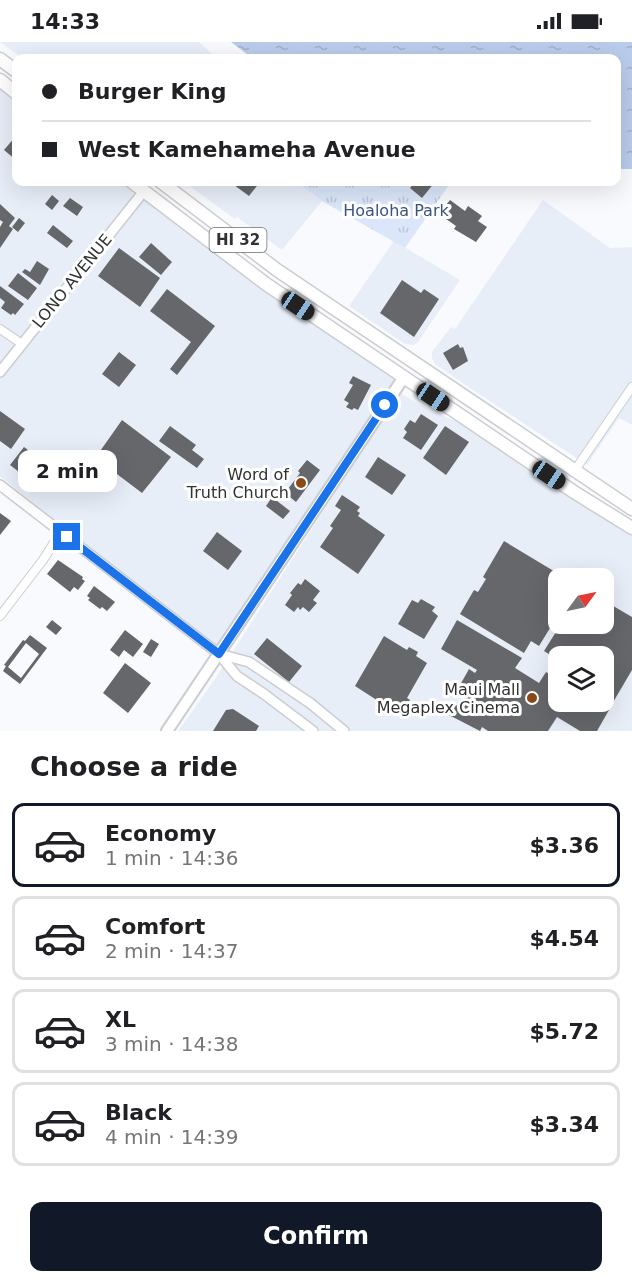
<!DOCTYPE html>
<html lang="en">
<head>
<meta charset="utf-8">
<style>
  :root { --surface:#fff; --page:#f2f2f2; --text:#202124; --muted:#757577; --line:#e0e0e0; --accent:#111827 }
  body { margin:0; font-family:"DejaVu Sans",sans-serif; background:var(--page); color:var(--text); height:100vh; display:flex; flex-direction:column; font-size:22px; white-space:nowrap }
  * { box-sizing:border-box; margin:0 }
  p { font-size:20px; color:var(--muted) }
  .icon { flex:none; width:33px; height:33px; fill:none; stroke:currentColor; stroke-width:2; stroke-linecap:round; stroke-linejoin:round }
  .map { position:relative; height:689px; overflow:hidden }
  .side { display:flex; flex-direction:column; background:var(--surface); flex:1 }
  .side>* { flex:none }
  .hud { position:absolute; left:12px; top:12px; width:609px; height:132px; border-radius:12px; box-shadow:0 6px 24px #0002; display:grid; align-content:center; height:132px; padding:0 30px; background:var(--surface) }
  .needle { width:39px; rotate:57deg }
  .tools { position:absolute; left:548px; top:526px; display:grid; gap:12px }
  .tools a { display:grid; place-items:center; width:66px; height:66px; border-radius:12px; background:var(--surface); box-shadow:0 6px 24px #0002; font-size:30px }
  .end { position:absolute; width:27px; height:27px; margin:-14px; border:8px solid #1a73e8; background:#fff; box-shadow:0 0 0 3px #fff }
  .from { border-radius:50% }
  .bubble { position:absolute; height:42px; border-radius:12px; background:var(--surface); box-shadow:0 6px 24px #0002; font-size:20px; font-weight:700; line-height:42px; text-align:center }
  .car { position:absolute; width:18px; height:36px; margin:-18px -9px; border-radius:8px; box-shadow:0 0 4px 2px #0007; background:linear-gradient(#222 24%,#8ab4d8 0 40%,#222 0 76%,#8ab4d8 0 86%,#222 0) }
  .hud b { display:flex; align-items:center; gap:21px; height:57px; font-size:22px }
  .hud b+b { border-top:2px solid var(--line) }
  .hud i { width:15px; height:15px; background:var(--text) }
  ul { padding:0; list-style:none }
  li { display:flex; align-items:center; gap:18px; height:84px; margin:0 12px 9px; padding:0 18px; border:3px solid var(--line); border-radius:12px }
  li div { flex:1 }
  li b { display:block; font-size:22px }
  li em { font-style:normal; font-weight:700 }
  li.selected { border-color:var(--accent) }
  li>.icon { width:54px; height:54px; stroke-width:1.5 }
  h2 { padding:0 30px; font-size:27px; line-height:72px }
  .cta { display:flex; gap:12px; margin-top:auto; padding:12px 30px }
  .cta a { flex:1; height:69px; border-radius:12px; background:var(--accent); color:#fff; font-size:24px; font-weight:700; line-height:69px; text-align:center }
  .status { display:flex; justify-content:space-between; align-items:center; height:42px; padding:0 30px; background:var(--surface); direction:ltr }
  .status svg { height:16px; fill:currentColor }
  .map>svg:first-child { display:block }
  .built { fill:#e8eef8; fill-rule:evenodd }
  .park { fill:url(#park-tufts) }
  .water { fill:url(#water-ripples) }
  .building { fill:#65676a; fill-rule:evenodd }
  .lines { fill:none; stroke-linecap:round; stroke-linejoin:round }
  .minor-casing { stroke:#cbcdd0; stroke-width:10 }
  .tertiary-casing { stroke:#cbcdd0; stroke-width:12 }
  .secondary-casing { stroke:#cbcdd0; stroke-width:14 }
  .primary-casing { stroke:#cbcdd0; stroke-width:15 }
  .minor { stroke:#fff; stroke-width:8 }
  .tertiary { stroke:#fff; stroke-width:9 }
  .secondary { stroke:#fff; stroke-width:10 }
  .primary { stroke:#fff; stroke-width:12 }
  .route { stroke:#1a73e8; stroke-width:8 }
  .poi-dot { fill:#8b4918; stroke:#fff; stroke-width:2 }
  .labels { text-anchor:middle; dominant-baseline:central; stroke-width:6; stroke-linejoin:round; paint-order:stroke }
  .shield { fill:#fff; stroke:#6f7070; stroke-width:1.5 }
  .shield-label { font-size:15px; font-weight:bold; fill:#313233 }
  .park-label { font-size:16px; fill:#3c5480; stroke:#fff }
  .street-label { font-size:16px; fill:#313233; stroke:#fff }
  .poi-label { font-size:16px; fill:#313233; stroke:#fff; text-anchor:end }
</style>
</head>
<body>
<div class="status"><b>14:33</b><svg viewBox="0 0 49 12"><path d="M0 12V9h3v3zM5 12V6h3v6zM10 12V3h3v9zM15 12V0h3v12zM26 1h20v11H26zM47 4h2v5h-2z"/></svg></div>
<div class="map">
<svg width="632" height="689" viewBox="0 0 632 689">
  <defs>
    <pattern id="park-tufts" width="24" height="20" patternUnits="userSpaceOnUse" patternTransform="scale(1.5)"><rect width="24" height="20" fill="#dbe6fa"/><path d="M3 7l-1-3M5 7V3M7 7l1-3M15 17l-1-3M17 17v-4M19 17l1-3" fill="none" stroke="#bcc6d7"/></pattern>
    <pattern id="water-ripples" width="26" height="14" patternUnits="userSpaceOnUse" patternTransform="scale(1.5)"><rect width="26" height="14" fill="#bacceb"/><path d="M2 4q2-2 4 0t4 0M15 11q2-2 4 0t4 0" fill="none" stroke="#a0b0ca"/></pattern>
  </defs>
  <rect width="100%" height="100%" fill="#f8fafe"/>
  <path class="built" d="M0 0H199L210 10 222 16H22Z
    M0 38 16 51V140H132L404 335 219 612 0 434Z
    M184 140H296L322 159 282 208 237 175 235 177Z
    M543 158 610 206 632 205V383L619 376 587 423 467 344 435 322 432 316V310L451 285 455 287Z
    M394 199 460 238 418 300 414 303 405 302 349 264Z
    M402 352 417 361 505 403 632 486V689H178L215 637 373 392 399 353ZM558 537H603V582H558ZM558 615H603V660H558Z"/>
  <path class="park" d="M296 140H451L405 206 322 159Z"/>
  <path class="water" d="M231 0H632V127H617L616 16H252Z"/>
  <path class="building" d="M15 95 16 96V118L4 108Z
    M237 140H260L249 154 234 143Z
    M415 140H435L422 156 410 146Z
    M52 153 59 159 52 168 45 162Z
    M70 156 83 165 77 174 63 164Z
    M450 158 465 169 468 164 482 174 478 179 487 185 476 200 454 187 456 184 439 172Z
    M0 162 15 176 9 184 13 187 0 206V185L3 180 0 178Z
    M19 176 25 181 18 190 12 185Z
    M53 183 73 199 67 206 47 191Z
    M151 201 172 220 161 233 139 215Z
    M119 206 160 236 140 265 98 234Z
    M37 219 49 227 40 243 22 230 25 227 30 230Z
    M18 231 37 246 28 258 8 244Z
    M402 238 421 251 424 247 439 257 414 295 380 271Z
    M0 244 24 262 15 273 13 271 11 273 1 266 5 260 0 256Z
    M167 247 215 284 177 333 170 327 191 300 150 269Z
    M458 302 460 306 463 305 468 319 453 328 443 311Z
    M119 310 136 323 119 345 102 332Z
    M353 334 371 343 358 368 354 366 352 368 346 365 349 361 344 358 353 343 349 341Z
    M0 369 25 387 11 407 0 399Z
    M421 372 438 383 421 408 403 396 407 390 404 387 410 378 415 381Z
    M122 378 171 415 142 451 109 426 104 432 91 422Z
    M170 384 196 403 192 408 204 417 197 426 159 399Z
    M445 384 469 400 446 433 423 416Z
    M24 405 36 414 23 433 10 423Z
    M378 415 406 433 392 453 365 435Z
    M307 418 320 428 296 460 285 451 300 431 298 429Z
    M342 453 360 465 357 469 360 471 358 474 385 493 358 532 320 505 333 486 330 484 341 468 335 464Z
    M272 455 290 469 283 477 266 464Z
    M0 471 11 479 0 493Z
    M217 490 242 509 228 528 203 509Z
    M504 499 562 534 558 537 555 546 558 547V573L539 604 531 599 524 611 460 572 474 548 478 550 486 537 483 535Z
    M58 518 83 535 82 537 85 539 78 548 74 545 70 550 47 532Z
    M305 537 320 549 313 558 317 561 309 570 303 565 300 568 298 565 294 570 285 563 292 553 290 551 298 541 301 543Z
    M94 544 115 560 107 569 102 565 100 567 88 558 90 556 87 554Z
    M421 557 435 565 432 569 438 574 424 597 398 582 412 558 418 561Z
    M603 558 632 575V628L612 662 603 657V615H558V630L550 625 555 616 544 609 561 582H603Z
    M52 578 62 586 56 593 46 585Z
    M457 578 522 616 515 626 539 641 546 630 558 637V660H596L609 668 597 689H580L557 675 548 689H488L482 685 480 689 447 672 453 661 459 665 469 648 460 643 469 627 475 631 477 628 441 607Z
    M125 588 143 602 133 615 124 608 119 615 110 608Z
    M30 593 47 606 20 642 3 629 6 624 4 623 23 598 25 599ZM26 601 39 612 21 636 8 625Z
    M384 594 407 608 409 605 418 610 416 614 427 621 407 656 410 658 402 672 390 664 389 666 355 644Z
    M267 596 302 624 289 640 254 612Z
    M151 597 159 602 151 615 143 610Z
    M125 621 151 641 128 671 103 651Z
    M233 667 259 684 256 689H213L226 668Z"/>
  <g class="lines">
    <defs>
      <path id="minor" d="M0 287 22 302
        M575 428 632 345
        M0 574 43 518 60 491"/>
      <path id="tertiary" d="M0 330 144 149
        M0 443 219 612 237 634 264 652 313 689
        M219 612 249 620 310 661 344 689"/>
      <path id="secondary" d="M167 689 404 335"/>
      <path id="primary" d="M0 17 16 29
        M0 38 16 51
        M132 140 266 242 574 450 632 486
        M161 140 277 228 632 467"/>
    </defs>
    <use href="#minor" class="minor-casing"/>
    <use href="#tertiary" class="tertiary-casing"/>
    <use href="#secondary" class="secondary-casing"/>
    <use href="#primary" class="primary-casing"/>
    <use href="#minor" class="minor"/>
    <use href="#tertiary" class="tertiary"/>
    <use href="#secondary" class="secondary"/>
    <use href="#primary" class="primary"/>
  </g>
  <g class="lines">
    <path class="route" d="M67 495 219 612 385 363"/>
  </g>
  <g class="poi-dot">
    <circle cx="301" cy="441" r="6"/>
    <circle cx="532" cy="656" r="6"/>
  </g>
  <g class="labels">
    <rect class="shield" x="209.5" y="186" width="57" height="24" rx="4.5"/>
    <g class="shield-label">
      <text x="238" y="198">HI 32</text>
    </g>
    <g class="park-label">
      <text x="396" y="168">Hoaloha Park</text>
    </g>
    <g class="street-label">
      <text transform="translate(72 239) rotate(-51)">LONO AVENUE</text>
    </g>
    <g class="poi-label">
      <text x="289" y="432">Word of<tspan x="289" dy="18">Truth Church</tspan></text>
      <text x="520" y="647">Maui Mall<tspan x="520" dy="18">Megaplex Cinema</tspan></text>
    </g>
  </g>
</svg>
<div class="tools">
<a><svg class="needle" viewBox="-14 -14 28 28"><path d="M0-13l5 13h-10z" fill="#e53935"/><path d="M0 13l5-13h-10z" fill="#757577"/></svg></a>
<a><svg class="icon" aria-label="layers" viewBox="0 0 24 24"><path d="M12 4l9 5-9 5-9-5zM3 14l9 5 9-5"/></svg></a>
</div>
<i class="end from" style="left:385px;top:363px"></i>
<i class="end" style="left:67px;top:495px"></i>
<div class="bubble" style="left:18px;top:408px;width:99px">2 min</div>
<i class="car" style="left:298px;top:264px;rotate:124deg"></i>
<i class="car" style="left:433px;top:355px;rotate:124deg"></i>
<i class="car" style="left:549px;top:433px;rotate:124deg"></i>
<div class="hud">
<b><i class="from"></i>Burger King</b>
<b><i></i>West Kamehameha Avenue</b>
</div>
</div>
<section class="side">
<h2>Choose a ride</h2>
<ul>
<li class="selected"><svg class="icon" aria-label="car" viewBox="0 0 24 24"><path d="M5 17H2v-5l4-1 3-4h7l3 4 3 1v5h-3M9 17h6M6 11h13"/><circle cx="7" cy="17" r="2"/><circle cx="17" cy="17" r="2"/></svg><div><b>Economy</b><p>1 min · 14:36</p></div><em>$3.36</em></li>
<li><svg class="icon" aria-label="car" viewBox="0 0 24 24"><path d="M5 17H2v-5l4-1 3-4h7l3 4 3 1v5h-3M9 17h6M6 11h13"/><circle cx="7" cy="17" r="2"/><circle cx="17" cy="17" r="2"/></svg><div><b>Comfort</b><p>2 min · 14:37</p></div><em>$4.54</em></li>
<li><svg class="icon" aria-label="car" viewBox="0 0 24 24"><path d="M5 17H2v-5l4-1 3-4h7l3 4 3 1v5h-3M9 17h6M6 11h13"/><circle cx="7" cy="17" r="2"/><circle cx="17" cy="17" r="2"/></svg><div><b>XL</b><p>3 min · 14:38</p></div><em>$5.72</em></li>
<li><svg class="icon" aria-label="car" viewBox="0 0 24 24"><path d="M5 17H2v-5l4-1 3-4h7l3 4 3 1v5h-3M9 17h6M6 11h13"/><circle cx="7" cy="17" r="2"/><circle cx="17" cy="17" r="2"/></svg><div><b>Black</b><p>4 min · 14:39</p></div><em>$3.34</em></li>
</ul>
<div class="cta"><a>Confirm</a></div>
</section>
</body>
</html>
